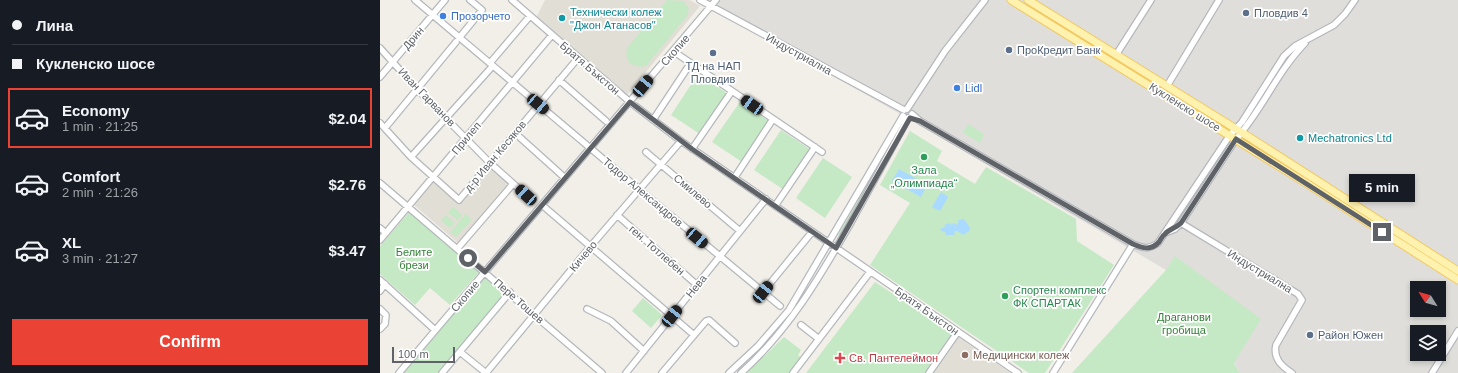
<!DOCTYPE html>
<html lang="en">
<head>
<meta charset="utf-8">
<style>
  :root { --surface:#171b24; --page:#20242c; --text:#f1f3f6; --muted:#9ea1a6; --line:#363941; --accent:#ea4335 }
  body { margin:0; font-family:Arial,sans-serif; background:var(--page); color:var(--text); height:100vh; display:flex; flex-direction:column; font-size:15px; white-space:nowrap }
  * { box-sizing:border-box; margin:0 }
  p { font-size:13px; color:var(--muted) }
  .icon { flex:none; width:22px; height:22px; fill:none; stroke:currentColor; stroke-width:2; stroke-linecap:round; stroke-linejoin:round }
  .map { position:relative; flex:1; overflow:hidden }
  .details { display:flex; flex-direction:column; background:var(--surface); width:380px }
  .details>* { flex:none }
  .top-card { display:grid; align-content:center; height:88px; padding:0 12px; background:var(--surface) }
  .needle { width:26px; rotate:307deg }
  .tools { position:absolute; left:1030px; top:281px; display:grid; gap:8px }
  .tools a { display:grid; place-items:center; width:36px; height:36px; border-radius:0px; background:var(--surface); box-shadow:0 2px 6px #0003; font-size:20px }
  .scale { position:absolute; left:12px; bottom:10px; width:63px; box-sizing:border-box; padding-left:4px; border:2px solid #5f6368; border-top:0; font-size:11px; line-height:14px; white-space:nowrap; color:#5f6368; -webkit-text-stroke:3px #fff; paint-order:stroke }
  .end { position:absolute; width:18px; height:18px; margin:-9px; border:5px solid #5f6368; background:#fff; box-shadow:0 0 0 2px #fff }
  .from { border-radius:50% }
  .bubble { position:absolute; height:28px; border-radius:0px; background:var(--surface); box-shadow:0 2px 6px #0003; font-size:13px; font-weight:800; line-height:28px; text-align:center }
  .car { position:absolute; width:12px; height:24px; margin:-12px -6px; border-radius:5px; box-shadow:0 0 3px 1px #0007; background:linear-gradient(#222 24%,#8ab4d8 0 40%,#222 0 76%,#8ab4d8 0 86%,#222 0) }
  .top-card b { display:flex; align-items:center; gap:14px; height:38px; font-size:15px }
  .top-card b+b { border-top:1px solid var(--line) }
  .top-card i { width:10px; height:10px; background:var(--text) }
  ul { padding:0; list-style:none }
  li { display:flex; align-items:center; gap:12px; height:60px; margin:0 8px 6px; padding:0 4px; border:2px solid transparent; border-radius:0px }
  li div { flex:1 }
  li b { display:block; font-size:15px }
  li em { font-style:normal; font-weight:800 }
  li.on { border-color:var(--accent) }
  li>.icon { width:36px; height:36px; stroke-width:1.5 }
  .cta { display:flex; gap:8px; margin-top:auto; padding:8px 12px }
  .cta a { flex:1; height:46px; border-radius:0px; background:var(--accent); color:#fff; font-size:16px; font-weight:800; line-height:46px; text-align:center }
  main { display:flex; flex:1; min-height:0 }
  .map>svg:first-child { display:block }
  .industrial { fill:#e0deda; fill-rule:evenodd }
  .education { fill:#e1ded6 }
  .green { fill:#c5e8c5 }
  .water { fill:#aadaff }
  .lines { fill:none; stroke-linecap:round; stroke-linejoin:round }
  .minor-casing { stroke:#b5b8bc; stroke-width:8 }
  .major-casing { stroke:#f2c960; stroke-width:9 }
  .minor { stroke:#fff; stroke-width:5.5 }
  .major { stroke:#fff2af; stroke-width:7 }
  .route { stroke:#5f6368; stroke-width:5 }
  .service-dot { fill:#5c6f8a; stroke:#fff; stroke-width:1.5 }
  .shop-dot { fill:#3f7fe0; stroke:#fff; stroke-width:1.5 }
  .culture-dot { fill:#0f9aa8; stroke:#fff; stroke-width:1.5 }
  .leisure-dot { fill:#2e9e5b; stroke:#fff; stroke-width:1.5 }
  .education-dot { fill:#8d6e63; stroke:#fff; stroke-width:1.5 }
  .health-dot { fill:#e0444e; stroke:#fff; stroke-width:1.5 }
  .labels { text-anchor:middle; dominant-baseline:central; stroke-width:3.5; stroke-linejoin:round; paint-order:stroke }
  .culture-label { font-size:11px; fill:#0d838f; stroke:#fff; text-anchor:start }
  .service-label { font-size:11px; fill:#4e5e75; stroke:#fff; text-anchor:start }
  .shop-label { font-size:11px; fill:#366cbe; stroke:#fff; text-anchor:start }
  .street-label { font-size:11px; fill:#5f6368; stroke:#fff }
  .leisure-label { font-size:11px; fill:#27864d; stroke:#fff }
  .park-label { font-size:11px; fill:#348238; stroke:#fff }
  .education-label { font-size:11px; fill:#785e54; stroke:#fff; text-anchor:start }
  .health-label { font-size:11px; fill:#be3a42; stroke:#fff; text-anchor:start }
</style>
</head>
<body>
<main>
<section class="details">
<div class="top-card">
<b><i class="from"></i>Лина</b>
<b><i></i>Кукленско шосе</b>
</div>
<ul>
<li class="on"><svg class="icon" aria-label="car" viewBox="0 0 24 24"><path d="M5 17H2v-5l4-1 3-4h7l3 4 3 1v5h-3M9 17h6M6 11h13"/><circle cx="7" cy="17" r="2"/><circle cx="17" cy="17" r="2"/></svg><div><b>Economy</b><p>1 min · 21:25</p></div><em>$2.04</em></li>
<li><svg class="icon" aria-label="car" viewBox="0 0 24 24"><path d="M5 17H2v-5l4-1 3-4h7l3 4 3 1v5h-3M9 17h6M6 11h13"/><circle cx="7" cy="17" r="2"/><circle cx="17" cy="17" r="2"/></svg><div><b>Comfort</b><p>2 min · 21:26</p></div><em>$2.76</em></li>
<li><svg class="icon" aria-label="car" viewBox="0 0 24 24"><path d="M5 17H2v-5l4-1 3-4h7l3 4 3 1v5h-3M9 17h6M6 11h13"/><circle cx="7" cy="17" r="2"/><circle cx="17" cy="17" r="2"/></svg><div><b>XL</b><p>3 min · 21:27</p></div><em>$3.47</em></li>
</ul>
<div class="cta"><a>Confirm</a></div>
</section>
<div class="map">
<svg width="1078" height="373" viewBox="0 0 1078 373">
  <rect width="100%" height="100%" fill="#f1efe8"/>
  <path class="industrial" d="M320 0H1078V373H860L796 256 786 270 541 126ZM1037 288H1059V310H1037ZM1037 332H1059V354H1037Z"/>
  <path class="education" d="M165 0H310L320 6 247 95 156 18Z
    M109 166 130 185 78 243 33 204 52 180 78 203Z
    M578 337 630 373H554Z"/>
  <path class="green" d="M287 0 303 1 309 8 307 16 266 66C253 69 244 62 247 48Z
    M318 74 348 94 320 134 291 115Z
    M360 102 389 121 362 162 332 142Z
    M588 124 604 134 600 143 583 133Z
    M519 128 521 130 461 236 458 235Z
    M401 130 431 150 404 190 374 170Z
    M530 131 562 151 557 161 595 184 606 167 696 219 697 241 734 265 665 373H649L490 265 530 203 500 185Z
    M443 158 472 177 445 218 416 198Z
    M73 207 82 215 78 220 68 213Z
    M30 211 99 272 70 305 50 288 35 305 0 274V246Z
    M86 214 92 220 76 237 70 232Z
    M66 215 75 223 70 228 61 221Z
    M795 256 881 319 854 363 860 373H692L786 270Z
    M105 275 127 292 59 373H22Z
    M495 282 578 337 554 373H426Z
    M263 298 282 315 271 328 252 311Z
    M404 337 421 350 418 355 422 358 410 373H367Z"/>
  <path class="water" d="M519 169 547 185 541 197 512 181Z
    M561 192 568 197 560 211 552 207Z
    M584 219 590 228 589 231 583 235 578 231H575L574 235H566L565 232 561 231 560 229 565 227 564 225 570 223 571 225 575 223 576 225 579 222 578 220Z"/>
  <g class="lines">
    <defs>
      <path id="minor" d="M35 0 260 190 400 306
        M132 0 250 102 301 141 638 373
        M320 0 524 110
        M79 38 102 10 90 0
        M0 48 37 89 110 163 146 195
        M293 51 442 152
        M736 55 771 0
        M110 63 150 16
        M0 77 65 0
        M179 80 226 121
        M787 86 839 0
        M527 109 565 51 605 0
        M532 114 540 121 753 244C763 248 768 250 778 243L850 135 862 122 904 56 915 46 954 25 965 14 975 0
        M273 120 310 64
        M0 123 31 157 79 200 198 58
        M5 128 76 42
        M135 133 185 178
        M312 149 352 91
        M266 152 360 231
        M31 157 110 69
        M355 177 393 119
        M0 183 222 373
        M162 205 314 335
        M395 206 435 147
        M237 215 317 285
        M801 223 918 294 922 300 896 345C893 358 901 366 912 373
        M0 228 6 233
        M785 233 795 229 801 223 856 139C882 110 897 72 925 43
        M0 240 172 35
        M77 249 133 184
        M0 280 55 330
        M0 291 5 284
        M383 292 432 232
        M0 309 6 315 5 324 0 329
        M207 309 231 321 264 351
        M421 325 439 339
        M80 352 106 373
        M19 373 336 0
        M62 373 130 292
        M106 373 210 247 301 141
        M246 373 386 199
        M282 373 326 321 329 320 355 343
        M349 373 378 346 409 310 523 116
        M361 373C408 331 438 280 469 226 489 190 509 154 528 118
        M413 373 490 272
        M549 373 577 333
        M673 373 753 244
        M1052 373 1078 331"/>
      <path id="major" d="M631 0 926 183 1078 280
        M648 0 869 137 1078 271"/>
    </defs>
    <use href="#minor" class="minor-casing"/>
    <use href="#major" class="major-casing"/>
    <use href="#minor" class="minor"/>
    <use href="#major" class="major"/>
  </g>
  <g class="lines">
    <path class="route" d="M88 258 105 272 250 102 312 149 456 248 530 118 540 121 753 244C762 248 771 251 779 242 781 239 782 236 785 234 789 229 796 228 801 223L856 139 1002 232"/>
  </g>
  <g class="service-dot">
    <circle cx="866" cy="13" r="4"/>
    <circle cx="629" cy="50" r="4"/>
    <circle cx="333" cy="53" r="4"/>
    <circle cx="930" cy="335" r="4"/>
  </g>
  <g class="shop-dot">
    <circle cx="63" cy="16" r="4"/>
    <circle cx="577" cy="88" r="4"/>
  </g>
  <g class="culture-dot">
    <circle cx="182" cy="18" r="4"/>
    <circle cx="920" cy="138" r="4"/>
  </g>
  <g class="leisure-dot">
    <circle cx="544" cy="157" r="4"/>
    <circle cx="625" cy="296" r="4"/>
  </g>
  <circle class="education-dot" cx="585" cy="355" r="4"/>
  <path class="health-dot" d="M458 352h4v4h4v4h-4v4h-4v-4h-4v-4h4z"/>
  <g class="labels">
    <g class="culture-label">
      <text x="190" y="12">Технически колеж<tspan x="190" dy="13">"Джон Атанасов"</tspan></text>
      <text x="928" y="138">Mechatronics Ltd</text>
    </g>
    <g class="service-label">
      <text x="874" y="13">Пловдив 4</text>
      <text x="637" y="50">ПроКредит Банк</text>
      <text x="333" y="66" text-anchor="middle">ТД на НАП<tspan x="333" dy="13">Пловдив</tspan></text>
      <text x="938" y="335">Район Южен</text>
    </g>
    <g class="shop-label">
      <text x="71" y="16">Прозорчето</text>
      <text x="585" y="88">Lidl</text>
    </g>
    <g class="street-label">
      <text transform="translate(33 38) rotate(-50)">Дрин</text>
      <text transform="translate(295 50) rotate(-49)">Скопие</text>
      <text transform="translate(419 54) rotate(29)">Индустриална</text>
      <text transform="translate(210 68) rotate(41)">Братя Бъкстон</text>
      <text transform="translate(47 97) rotate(46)">Иван Гарванов</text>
      <text transform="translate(805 107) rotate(32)">Кукленско шосе</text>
      <text transform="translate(86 138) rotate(-50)">Прилеп</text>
      <text transform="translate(115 156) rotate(-50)">д-р Иван Кесяков</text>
      <text transform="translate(313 191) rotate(40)">Смилево</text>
      <text transform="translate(263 192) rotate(40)">Тодор Александров</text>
      <text transform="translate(277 250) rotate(41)">ген. Тотлебен</text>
      <text transform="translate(203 256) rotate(-50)">Кичево</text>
      <text transform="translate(880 271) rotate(31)">Индустриална</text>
      <text transform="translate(316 286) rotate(-51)">Нева</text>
      <text transform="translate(85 296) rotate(-50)">Скопие</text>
      <text transform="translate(139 301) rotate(41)">Пере Тошев</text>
      <text transform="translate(547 311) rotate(35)">Братя Бъкстон</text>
    </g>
    <g class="leisure-label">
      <text x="544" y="170">Зала<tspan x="544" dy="13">„Олимпиада“</tspan></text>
      <text x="633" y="290" text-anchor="start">Спортен комплекс<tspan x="633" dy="13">ФК СПАРТАК</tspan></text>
    </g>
    <g class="park-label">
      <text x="34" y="252">Белите<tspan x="34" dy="13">брези</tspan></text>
      <text x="804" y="317">Драганови<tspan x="804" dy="13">гробища</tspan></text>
    </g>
    <g class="education-label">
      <text x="593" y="355">Медицински колеж</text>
    </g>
    <g class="health-label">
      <text x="469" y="358">Св. Пантелеймон</text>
    </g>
  </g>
</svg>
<div class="tools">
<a><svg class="needle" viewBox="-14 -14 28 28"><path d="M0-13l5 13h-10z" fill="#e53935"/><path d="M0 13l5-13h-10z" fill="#9ea1a6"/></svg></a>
<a><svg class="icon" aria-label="layers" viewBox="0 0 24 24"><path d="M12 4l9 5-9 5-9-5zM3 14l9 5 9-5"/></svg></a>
</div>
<div class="scale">100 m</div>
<i class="end from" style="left:88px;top:258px"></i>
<i class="end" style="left:1002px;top:232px"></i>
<div class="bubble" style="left:969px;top:174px;width:66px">5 min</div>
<i class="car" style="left:263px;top:86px;rotate:40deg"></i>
<i class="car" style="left:158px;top:104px;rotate:130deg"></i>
<i class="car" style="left:372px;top:105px;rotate:304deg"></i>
<i class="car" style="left:146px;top:195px;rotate:312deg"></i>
<i class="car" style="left:317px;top:238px;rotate:130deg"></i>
<i class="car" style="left:383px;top:292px;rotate:39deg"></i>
<i class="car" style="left:292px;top:316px;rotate:39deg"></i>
</div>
</main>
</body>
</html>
